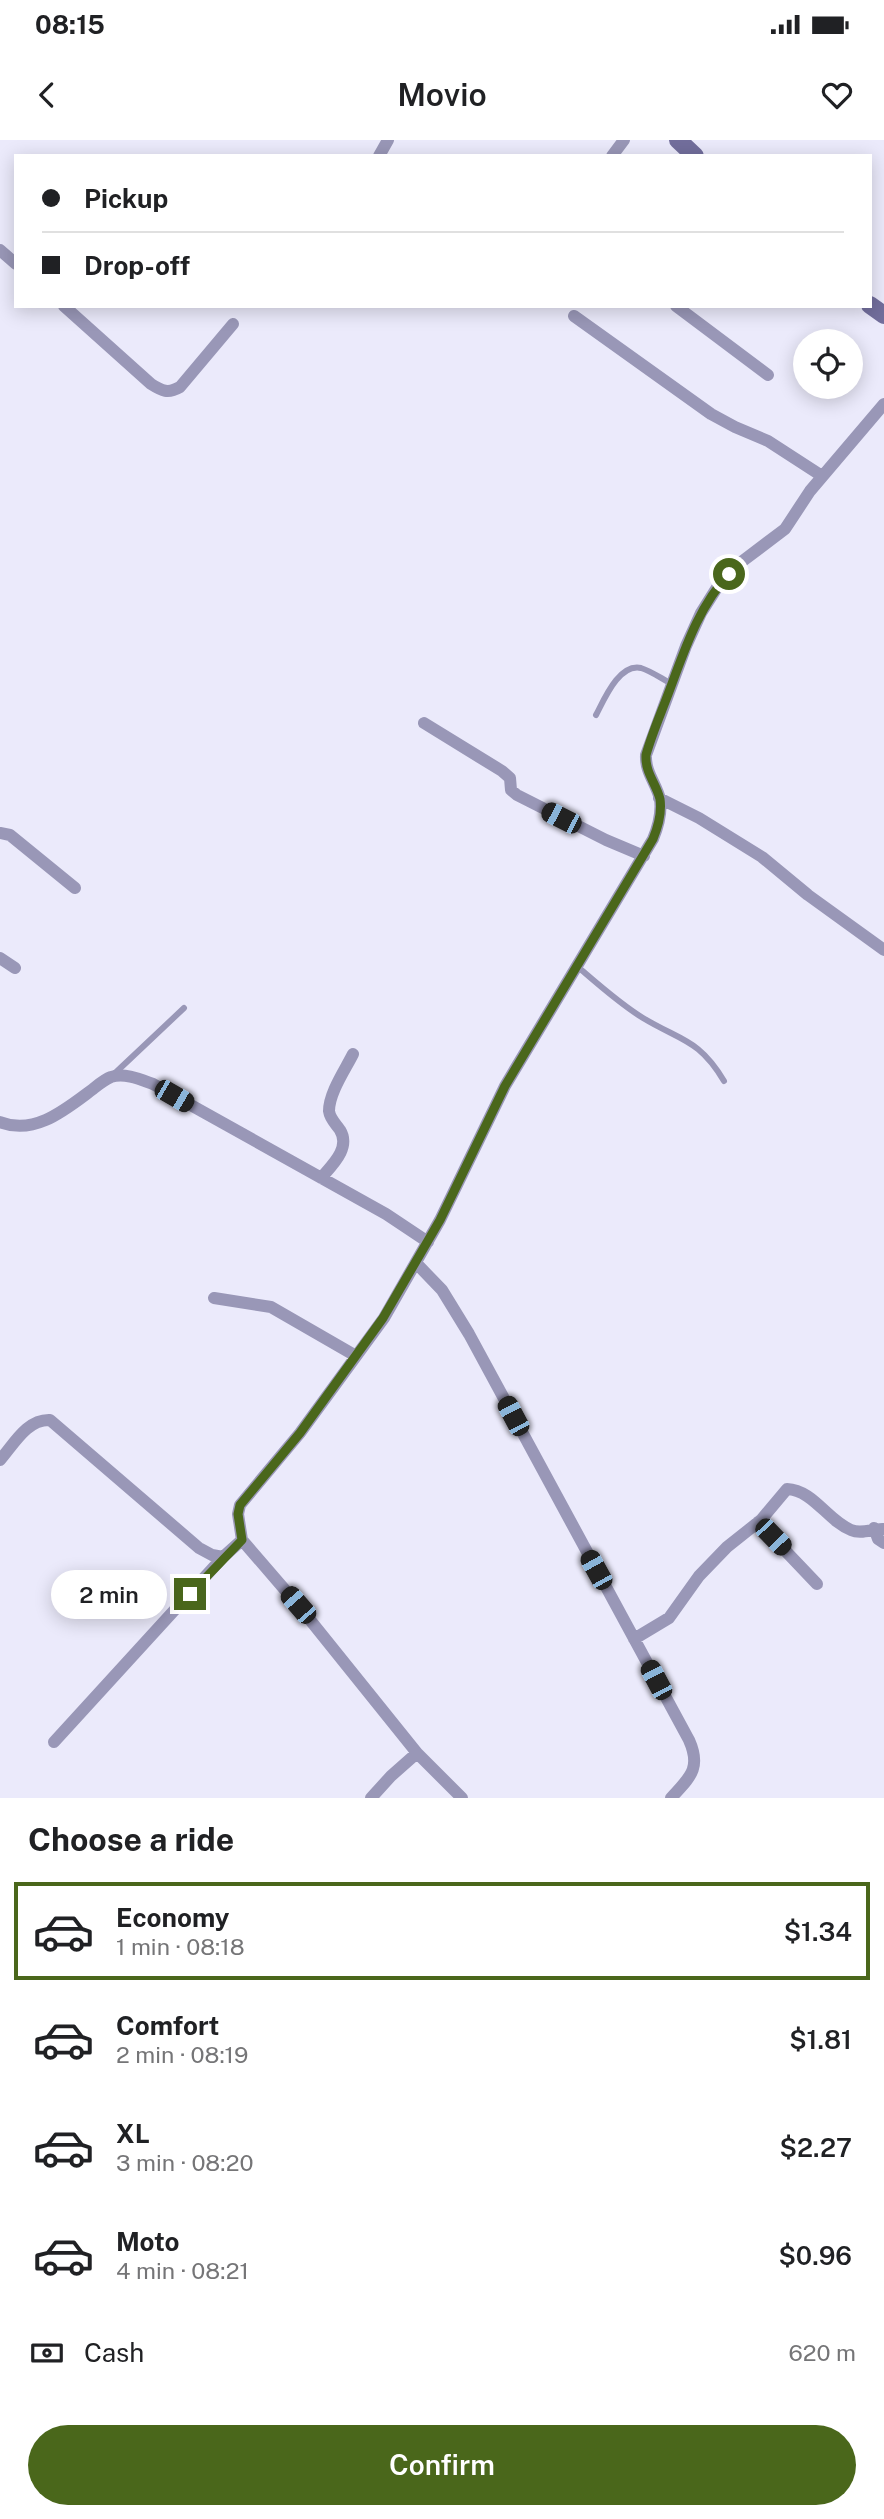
<!DOCTYPE html>
<html lang="en">
<head>
<meta charset="utf-8">
<style>
  :root { --surface:#fff; --page:#f6f6f6; --text:#202124; --muted:#757577; --line:#e0e0e0; --accent:#4a671b }
  body { margin:0; font-family:"Public Sans",sans-serif; background:var(--page); color:var(--text); height:100vh; display:flex; flex-direction:column; font-size:26px; white-space:nowrap }
  * { box-sizing:border-box; margin:0 }
  p { font-size:23px; color:var(--muted) }
  .icon { flex:none; width:38px; height:38px; fill:none; stroke:currentColor; stroke-width:2; stroke-linecap:round; stroke-linejoin:round }
  .map { position:relative; height:1658px; overflow:hidden }
  .sheet { display:flex; flex-direction:column; background:var(--surface); flex:1 }
  .sheet>* { flex:none }
  .guide { position:absolute; left:14px; top:14px; width:858px; height:154px; border-radius:0px; box-shadow:0 4px 18px #0003; display:grid; align-content:center; height:154px; padding:0 28px; background:var(--surface) }
  .buttons { position:absolute; left:793px; top:189px; display:grid; gap:14px }
  .buttons a { display:grid; place-items:center; width:70px; height:70px; border-radius:50%; background:var(--surface); box-shadow:0 4px 18px #0003; font-size:35px }
  .end { position:absolute; width:32px; height:32px; margin:-16px; border:9px solid #4a671b; background:#fff; box-shadow:0 0 0 4px #fff }
  .from { border-radius:50% }
  .bubble { position:absolute; height:49px; border-radius:24px; background:var(--surface); box-shadow:0 4px 18px #0003; font-size:23px; font-weight:600; line-height:49px; text-align:center }
  .car { position:absolute; width:21px; height:42px; margin:-21px -10px; border-radius:9px; box-shadow:0 0 5px 2px #0007; background:linear-gradient(#222 24%,#8ab4d8 0 40%,#222 0 76%,#8ab4d8 0 86%,#222 0) }
  .guide b { display:flex; align-items:center; gap:24px; height:66px; font-size:26px }
  .guide b+b { border-top:2px solid var(--line) }
  .guide i { width:18px; height:18px; background:var(--text) }
  ul { padding:0; list-style:none }
  li { display:flex; align-items:center; gap:21px; height:98px; margin:0 14px 10px; padding:0 14px; border:4px solid transparent; border-radius:0px }
  li div { flex:1 }
  li b { display:block; font-size:26px }
  li em { font-style:normal; font-weight:600 }
  li.current { border-color:var(--accent) }
  li>.icon { width:63px; height:63px; stroke-width:1.5 }
  h2 { padding:0 28px; font-size:32px; line-height:84px }
  .pay { display:flex; align-items:center; gap:18px; height:77px; padding:0 28px; font-size:26px }
  .pay p { margin-inline-start:auto }
  .action { display:flex; gap:14px; margin-top:auto; padding:14px 28px }
  .action a { flex:1; height:80px; border-radius:42px; background:var(--accent); color:#fff; font-size:28px; font-weight:600; line-height:80px; text-align:center }
  .status { display:flex; justify-content:space-between; align-items:center; height:49px; padding:0 35px; background:var(--surface); direction:ltr }
  .status svg { height:19px; fill:currentColor }
  header { display:flex; justify-content:space-between; align-items:center; height:91px; padding:0 28px; background:var(--surface); font-size:32px; font-weight:600 }
  .map>svg:first-child { display:block }
  .lines { fill:none; stroke-linecap:round; stroke-linejoin:round }
  .lane { stroke:#9997b7; stroke-width:6 }
  .street { stroke:#9997b7; stroke-width:12 }
  .secondary { stroke:#726e9c; stroke-width:18 }
  .route { stroke:#4a671b; stroke-width:9 }
</style>
</head>
<body>
<div class="status"><b>08:15</b><svg viewBox="0 0 49 12"><path d="M0 12V9h3v3zM5 12V6h3v6zM10 12V3h3v9zM15 12V0h3v12zM26 1h20v11H26zM47 4h2v5h-2z"/></svg></div>
<header><svg class="icon" aria-label="back" viewBox="0 0 24 24"><path d="M15 5l-7 7 7 7"/></svg>Movio<svg class="icon" aria-label="heart" viewBox="0 0 24 24"><path d="M12 20l-8-8c-3-5 5-10 8-4 3-6 11-1 8 4z"/></svg></header>
<div class="map">
<svg width="884" height="1658" viewBox="0 0 884 1658">
  <rect width="100%" height="100%" fill="#ebeafb"/>
  <g class="lines">
    <path class="lane" d="M596 575C604 560 619 523 641 528 651 531 662 539 672 544
      M578 827C599 845 620 864 643 878 681 901 699 899 724 941
      M113 935 184 868"/>
    <path class="street" d="M379 16 388 0
      M612 16 624 0
      M0 110 16 124
      M64 166 151 244C162 251 168 254 180 247L233 184
      M676 166 768 235
      M574 176 711 274 735 287 768 301 822 336
      M424 583 502 631 510 638 511 650 517 655 606 700 644 716
      M659 658 699 678 762 717 808 755 884 810
      M0 693 10 695 75 748
      M0 818 15 828
      M0 982C35 996 66 969 93 949 98 945 105 939 111 937 124 932 142 940 153 944L386 1074 428 1102
      M321 1038C332 1025 351 1008 340 990 336 984 330 979 329 971 329 953 345 930 353 914
      M416 1123 442 1150 469 1194 689 1600C702 1629 689 1638 671 1658
      M214 1158 271 1167 356 1216
      M0 1320C14 1304 27 1279 50 1280L199 1408 212 1415 223 1417 242 1400
      M758 1382 817 1444
      M874 1388 878 1399 884 1403
      M634 1499 669 1478 699 1436 727 1407 761 1380 787 1349C813 1350 828 1381 851 1390 862 1395 873 1388 884 1389
      M54 1602 223 1417
      M371 1658 391 1636 417 1613
      M462 1658 417 1613 298 1465 242 1400 238 1374 240 1365 300 1293 384 1178 440 1080 505 946 653 699C658 687 662 673 660 659 656 643 645 632 646 615L686 506 701 473 718 446 740 423 785 389 810 351 884 264"/>
    <path class="secondary" d="M678 0 695 16
      M870 165 884 175"/>
  </g>
  <g class="lines">
    <path class="route" d="M190 1454 242 1400 238 1374 240 1365 300 1293 383 1178 440 1080 505 946 653 699C658 687 662 673 660 659 656 643 645 633 646 615 652 593 662 571 670 549 685 509 699 466 729 434"/>
  </g>
</svg>
<div class="buttons">
<a><svg class="icon" aria-label="locate" viewBox="0 0 24 24"><circle cx="12" cy="12" r="6"/><path d="M12 2v4M12 18v4M2 12h4M18 12h4"/></svg></a>
</div>
<i class="end from" style="left:729px;top:434px"></i>
<i class="end" style="left:190px;top:1454px"></i>
<div class="bubble" style="left:51px;top:1430px;width:116px">2 min</div>
<i class="car" style="left:561px;top:678px;rotate:297deg"></i>
<i class="car" style="left:174px;top:956px;rotate:120deg"></i>
<i class="car" style="left:513px;top:1276px;rotate:332deg"></i>
<i class="car" style="left:773px;top:1397px;rotate:136deg"></i>
<i class="car" style="left:596px;top:1430px;rotate:331deg"></i>
<i class="car" style="left:298px;top:1465px;rotate:319deg"></i>
<i class="car" style="left:656px;top:1540px;rotate:332deg"></i>
<div class="guide">
<b><i class="from"></i>Pickup</b>
<b><i></i>Drop-off</b>
</div>
</div>
<section class="sheet">
<h2>Choose a ride</h2>
<ul>
<li class="current"><svg class="icon" aria-label="car" viewBox="0 0 24 24"><path d="M5 17H2v-5l4-1 3-4h7l3 4 3 1v5h-3M9 17h6M6 11h13"/><circle cx="7" cy="17" r="2"/><circle cx="17" cy="17" r="2"/></svg><div><b>Economy</b><p>1 min · 08:18</p></div><em>$1.34</em></li>
<li><svg class="icon" aria-label="car" viewBox="0 0 24 24"><path d="M5 17H2v-5l4-1 3-4h7l3 4 3 1v5h-3M9 17h6M6 11h13"/><circle cx="7" cy="17" r="2"/><circle cx="17" cy="17" r="2"/></svg><div><b>Comfort</b><p>2 min · 08:19</p></div><em>$1.81</em></li>
<li><svg class="icon" aria-label="car" viewBox="0 0 24 24"><path d="M5 17H2v-5l4-1 3-4h7l3 4 3 1v5h-3M9 17h6M6 11h13"/><circle cx="7" cy="17" r="2"/><circle cx="17" cy="17" r="2"/></svg><div><b>XL</b><p>3 min · 08:20</p></div><em>$2.27</em></li>
<li><svg class="icon" aria-label="car" viewBox="0 0 24 24"><path d="M5 17H2v-5l4-1 3-4h7l3 4 3 1v5h-3M9 17h6M6 11h13"/><circle cx="7" cy="17" r="2"/><circle cx="17" cy="17" r="2"/></svg><div><b>Moto</b><p>4 min · 08:21</p></div><em>$0.96</em></li>
</ul>
<div class="pay"><svg class="icon" aria-label="cash" viewBox="0 0 24 24"><path d="M3 7h18v10H3z"/><circle cx="12" cy="12" r="2"/></svg>Cash<p>620 m</p></div>
<div class="action"><a>Confirm</a></div>
</section>
</body>
</html>
